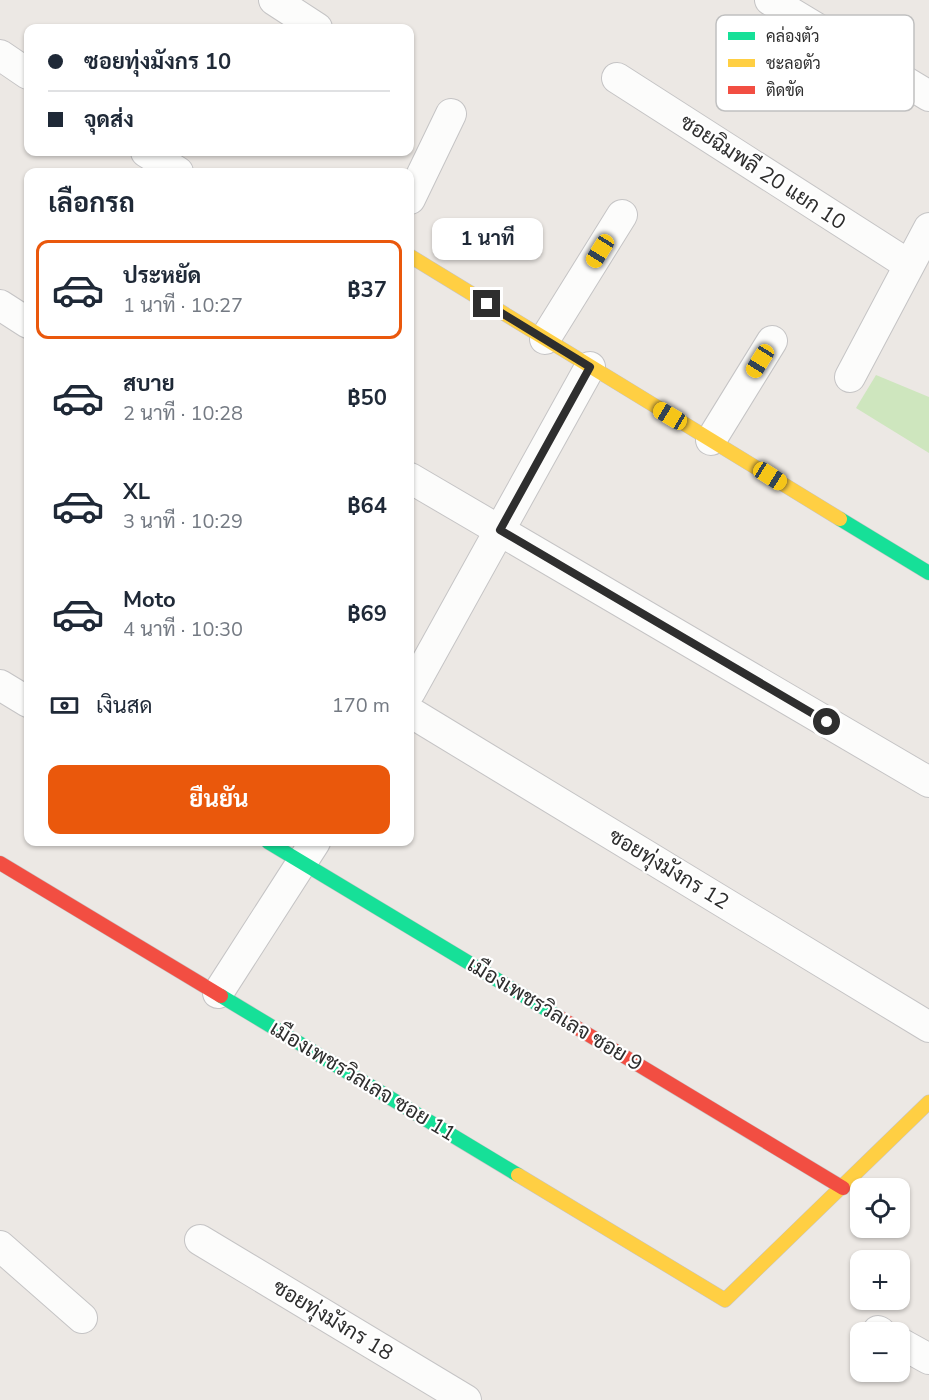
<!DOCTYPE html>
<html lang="th">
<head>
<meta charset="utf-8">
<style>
  :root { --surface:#fff; --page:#f6f6f7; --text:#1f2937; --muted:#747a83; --line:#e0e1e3; --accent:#ea580c }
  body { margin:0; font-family:"Nunito Sans",Sarabun,sans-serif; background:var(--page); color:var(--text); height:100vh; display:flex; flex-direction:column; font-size:22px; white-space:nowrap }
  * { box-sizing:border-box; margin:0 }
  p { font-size:20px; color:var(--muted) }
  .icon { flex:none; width:33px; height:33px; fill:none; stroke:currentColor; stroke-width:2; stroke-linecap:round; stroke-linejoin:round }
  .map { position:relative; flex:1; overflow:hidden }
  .side { position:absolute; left:24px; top:168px; width:390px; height:678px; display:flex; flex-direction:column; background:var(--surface); border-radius:12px; box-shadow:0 2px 4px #0004 }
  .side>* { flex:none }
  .top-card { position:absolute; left:24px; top:24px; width:390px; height:132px; border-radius:12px; box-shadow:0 2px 4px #0004; display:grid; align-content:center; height:132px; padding:0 24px; background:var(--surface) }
  .controls { position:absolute; left:850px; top:1178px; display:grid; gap:12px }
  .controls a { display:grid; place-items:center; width:60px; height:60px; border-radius:12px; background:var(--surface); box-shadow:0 2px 4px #0004; font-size:30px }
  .end { position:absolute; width:27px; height:27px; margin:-14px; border:8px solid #2e2e2e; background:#fff; box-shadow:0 0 0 3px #fff }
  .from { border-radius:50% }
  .bubble { position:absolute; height:42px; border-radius:12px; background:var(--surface); box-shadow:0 2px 4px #0004; font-size:20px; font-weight:700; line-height:42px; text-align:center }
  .car { position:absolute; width:18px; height:36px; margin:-18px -9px; border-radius:8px; box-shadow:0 0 4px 2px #0007; background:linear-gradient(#f5c518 24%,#345 0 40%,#f5c518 0 76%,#345 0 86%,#f5c518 0) }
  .top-card b { display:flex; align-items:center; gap:21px; height:57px; font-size:22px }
  .top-card b+b { border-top:2px solid var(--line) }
  .top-card i { width:15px; height:15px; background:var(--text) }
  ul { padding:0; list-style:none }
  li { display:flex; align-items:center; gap:18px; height:99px; margin:0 12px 9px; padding:0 12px; border:3px solid transparent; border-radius:12px }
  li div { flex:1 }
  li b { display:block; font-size:22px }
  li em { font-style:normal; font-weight:700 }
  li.active { border-color:var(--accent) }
  li>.icon { width:54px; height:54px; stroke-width:1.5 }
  h2 { padding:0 24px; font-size:27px; line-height:72px }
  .pay { display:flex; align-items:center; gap:15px; height:66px; padding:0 24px; font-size:22px }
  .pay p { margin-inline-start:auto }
  .cta { display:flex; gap:12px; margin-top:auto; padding:12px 24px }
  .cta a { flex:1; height:69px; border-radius:12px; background:var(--accent); color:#fff; font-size:24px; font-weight:700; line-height:69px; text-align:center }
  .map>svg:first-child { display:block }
  .green { fill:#cee6be }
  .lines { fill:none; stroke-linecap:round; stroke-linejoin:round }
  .street-casing { stroke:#c5c4c5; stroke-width:32 }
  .fast-casing { stroke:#c5c4c5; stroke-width:15 }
  .slow-casing { stroke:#c5c4c5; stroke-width:15 }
  .jam-casing { stroke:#c5c4c5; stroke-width:15 }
  .street { stroke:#fcfcfb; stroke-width:30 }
  .fast { stroke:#16e098; stroke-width:14 }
  .slow { stroke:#ffcf43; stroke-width:14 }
  .jam { stroke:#f24e42; stroke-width:14 }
  .route { stroke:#2e2e2e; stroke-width:8 }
  .labels { text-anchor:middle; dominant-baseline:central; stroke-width:4.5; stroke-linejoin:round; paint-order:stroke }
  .street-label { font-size:21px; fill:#2e2e2e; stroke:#fff }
  .key { fill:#fff; stroke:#c0c0c0; stroke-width:1.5 }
  .key-label { font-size:16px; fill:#2e2e2e }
</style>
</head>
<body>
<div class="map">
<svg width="929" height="1400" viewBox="0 0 929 1400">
  <rect width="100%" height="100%" fill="#ece8e4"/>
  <path class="green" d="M876 375 929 397V453L856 408Z"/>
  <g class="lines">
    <defs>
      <path id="street" d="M274 0 317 28
        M770 0 929 96
        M0 55 28 74
        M617 78 909 265
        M146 152 178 172
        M410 199 451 114
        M0 305 28 323
        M545 339 622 215
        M850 377 929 228
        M711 440 772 341
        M410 478 929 782
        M0 685 28 702
        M410 692 590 367
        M410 712 929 1027
        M218 993 315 842
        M200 1240 466 1400
        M0 1246 82 1318
        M878 1331 880 1332
        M900 1343 929 1359"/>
      <path id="fast" d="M840 519 929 573
        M268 842 559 1017
        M221 996 518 1175"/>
      <path id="slow" d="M410 256 840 519
        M518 1175 725 1300 929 1102"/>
      <path id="jam" d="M0 863 221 996
        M559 1017 843 1188"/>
    </defs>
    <use href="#street" class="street-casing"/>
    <use href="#fast" class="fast-casing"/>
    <use href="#slow" class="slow-casing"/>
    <use href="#jam" class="jam-casing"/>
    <use href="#street" class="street"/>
    <use href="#fast" class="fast"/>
    <use href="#slow" class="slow"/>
    <use href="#jam" class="jam"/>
  </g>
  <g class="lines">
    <path class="route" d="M487 304 590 367 500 530 827 722"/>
  </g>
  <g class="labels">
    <g class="street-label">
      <text transform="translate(763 172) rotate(33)">ซอยฉิมพลี 20 แยก 10</text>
      <text transform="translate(669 869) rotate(31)">ซอยทุ่งมังกร 12</text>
      <text transform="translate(555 1014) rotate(31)">เมืองเพชรวิลเลจ ซอย 9</text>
      <text transform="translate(363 1081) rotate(31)">เมืองเพชรวิลเลจ ซอย 11</text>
      <text transform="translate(333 1320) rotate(31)">ซอยทุ่งมังกร 18</text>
    </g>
  </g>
  <rect x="716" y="15" width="198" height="96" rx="9" class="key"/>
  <rect x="728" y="32" width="27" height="8" fill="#16e098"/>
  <rect x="728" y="59" width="27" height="8" fill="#ffcf43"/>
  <rect x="728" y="86" width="27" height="8" fill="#f24e42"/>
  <g class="key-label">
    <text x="766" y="42">คล่องตัว</text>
    <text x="766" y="69">ชะลอตัว</text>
    <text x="766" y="96">ติดขัด</text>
  </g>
</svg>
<div class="controls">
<a><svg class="icon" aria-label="locate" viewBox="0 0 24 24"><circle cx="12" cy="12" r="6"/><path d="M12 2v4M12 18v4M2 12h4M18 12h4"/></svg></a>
<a>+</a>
<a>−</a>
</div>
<i class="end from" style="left:827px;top:722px"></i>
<i class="end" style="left:487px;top:304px"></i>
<div class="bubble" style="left:432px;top:218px;width:111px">1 นาที</div>
<i class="car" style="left:600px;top:251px;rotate:212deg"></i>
<i class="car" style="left:760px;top:361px;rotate:212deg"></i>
<i class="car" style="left:670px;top:416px;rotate:301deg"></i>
<i class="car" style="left:770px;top:476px;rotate:122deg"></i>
<div class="top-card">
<b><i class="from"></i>ซอยทุ่งมังกร 10</b>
<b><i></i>จุดส่ง</b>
</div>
<section class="side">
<h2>เลือกรถ</h2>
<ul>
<li class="active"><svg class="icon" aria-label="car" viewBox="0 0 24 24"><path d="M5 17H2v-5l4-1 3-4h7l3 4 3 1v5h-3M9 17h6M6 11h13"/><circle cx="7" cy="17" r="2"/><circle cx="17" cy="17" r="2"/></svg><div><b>ประหยัด</b><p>1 นาที · 10:27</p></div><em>฿37</em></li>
<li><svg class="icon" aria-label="car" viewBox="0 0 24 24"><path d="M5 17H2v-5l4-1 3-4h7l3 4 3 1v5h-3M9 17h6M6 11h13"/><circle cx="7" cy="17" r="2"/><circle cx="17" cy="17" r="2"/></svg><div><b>สบาย</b><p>2 นาที · 10:28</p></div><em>฿50</em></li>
<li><svg class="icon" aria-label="car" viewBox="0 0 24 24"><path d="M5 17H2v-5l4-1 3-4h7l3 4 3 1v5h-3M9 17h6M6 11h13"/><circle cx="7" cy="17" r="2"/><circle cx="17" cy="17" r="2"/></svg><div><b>XL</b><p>3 นาที · 10:29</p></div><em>฿64</em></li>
<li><svg class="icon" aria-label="car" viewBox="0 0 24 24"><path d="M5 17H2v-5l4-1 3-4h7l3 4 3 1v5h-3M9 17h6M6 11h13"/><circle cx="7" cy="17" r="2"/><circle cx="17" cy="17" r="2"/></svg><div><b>Moto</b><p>4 นาที · 10:30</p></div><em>฿69</em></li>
</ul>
<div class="pay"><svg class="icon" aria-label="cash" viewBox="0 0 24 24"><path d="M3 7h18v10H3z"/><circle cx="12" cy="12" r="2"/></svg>เงินสด<p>170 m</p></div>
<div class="cta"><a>ยืนยัน</a></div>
</section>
</div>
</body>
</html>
